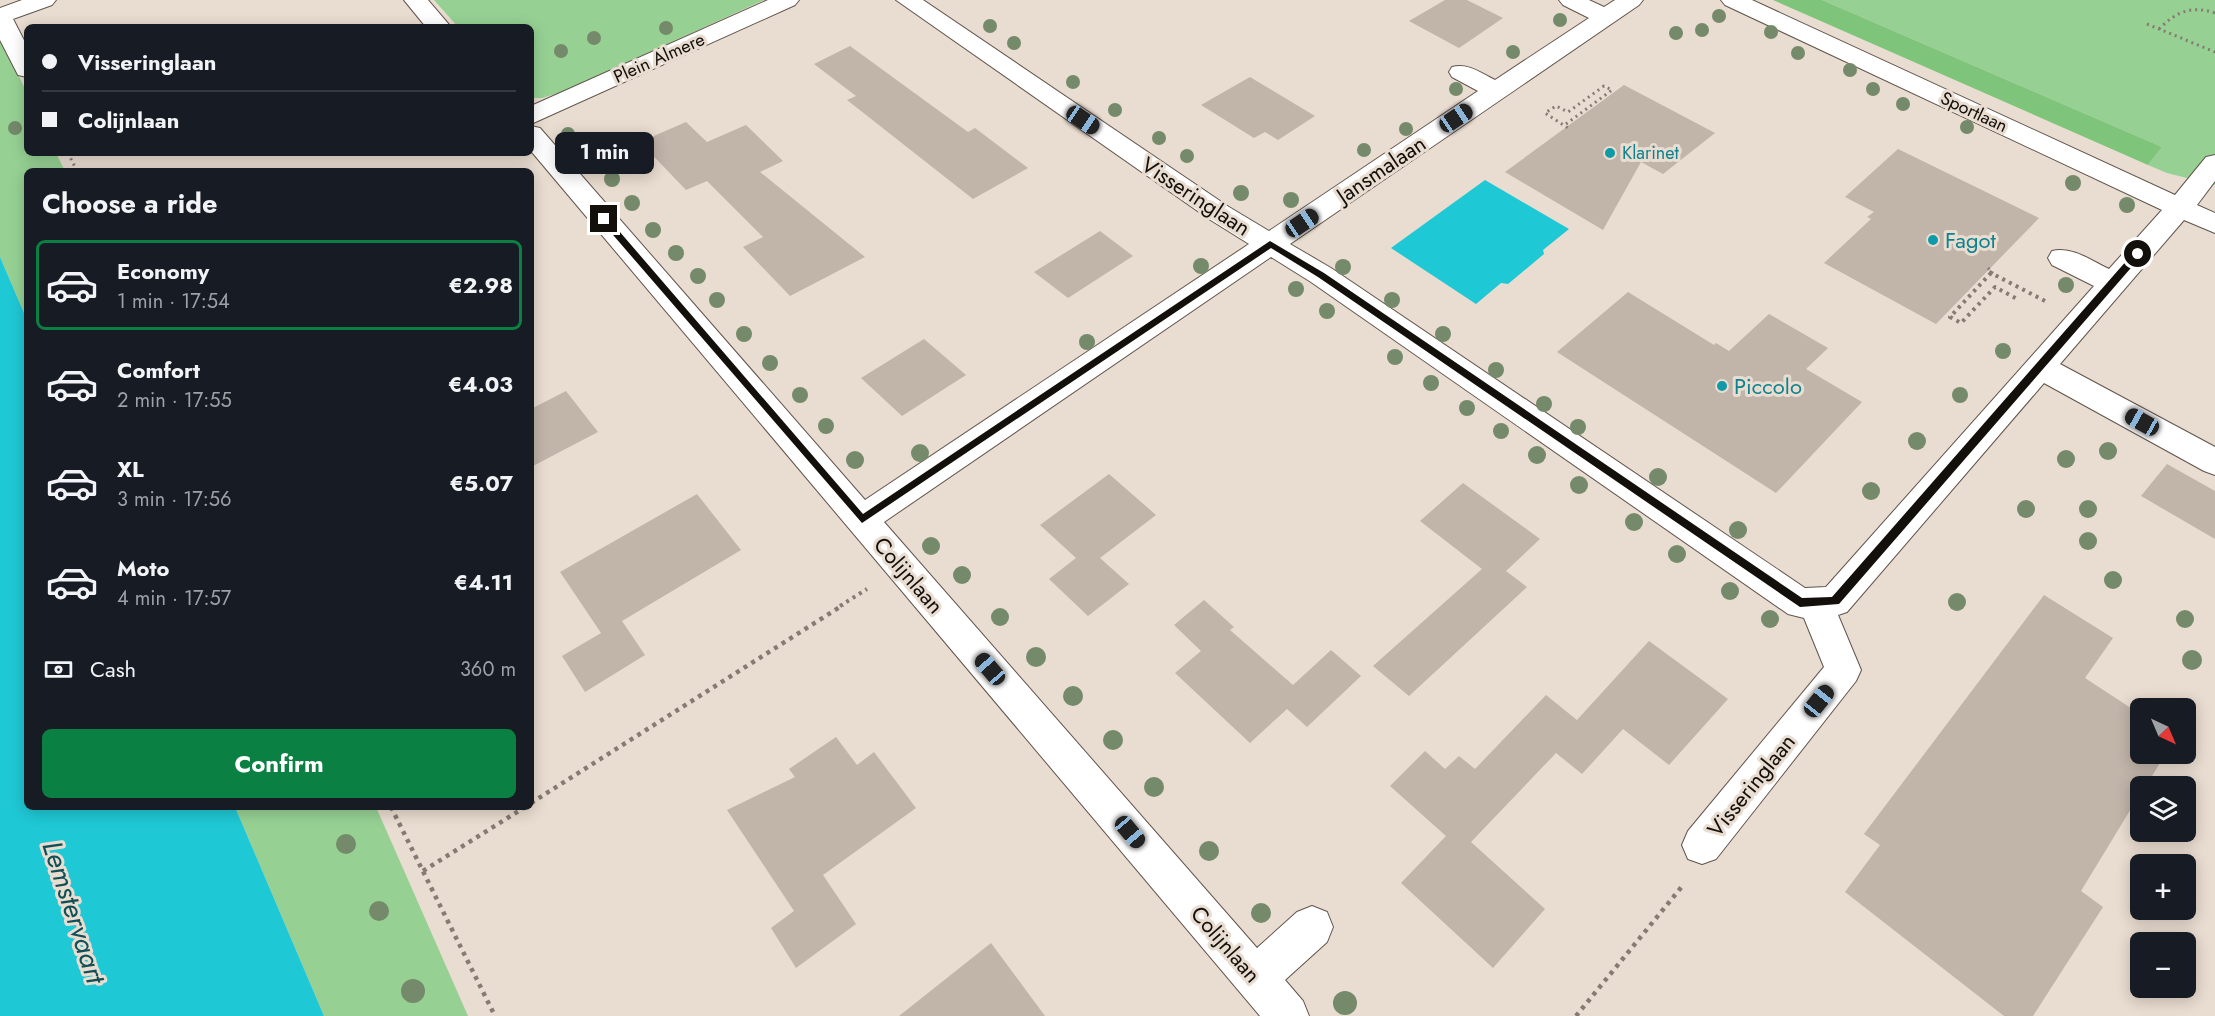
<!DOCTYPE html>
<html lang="en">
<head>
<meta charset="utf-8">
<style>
  :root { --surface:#171b24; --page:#242831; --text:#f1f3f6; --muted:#9ea1a6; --line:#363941; --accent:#0b8043 }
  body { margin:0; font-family:Jost,sans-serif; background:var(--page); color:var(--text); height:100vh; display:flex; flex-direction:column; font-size:22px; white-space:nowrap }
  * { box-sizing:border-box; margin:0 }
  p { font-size:20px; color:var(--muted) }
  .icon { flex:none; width:33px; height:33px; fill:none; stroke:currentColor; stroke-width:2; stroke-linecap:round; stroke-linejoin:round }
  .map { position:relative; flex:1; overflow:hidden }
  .sheet { position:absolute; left:24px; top:168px; width:510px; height:642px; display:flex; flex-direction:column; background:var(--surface); border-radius:9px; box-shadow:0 3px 15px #0003 }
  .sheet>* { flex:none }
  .guide { position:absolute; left:24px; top:24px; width:510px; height:132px; border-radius:9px; box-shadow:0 3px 15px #0003; display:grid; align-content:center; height:132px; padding:0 18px; background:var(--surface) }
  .needle { width:39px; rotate:136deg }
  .tools { position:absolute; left:2130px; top:698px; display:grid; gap:12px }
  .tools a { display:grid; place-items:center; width:66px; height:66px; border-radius:9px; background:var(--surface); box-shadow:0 3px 15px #0003; font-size:30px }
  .end { position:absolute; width:27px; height:27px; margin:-14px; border:8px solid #130f0b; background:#fff; box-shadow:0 0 0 3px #fff }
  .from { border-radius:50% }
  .bubble { position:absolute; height:42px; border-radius:9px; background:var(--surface); box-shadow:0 3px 15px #0003; font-size:20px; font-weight:700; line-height:42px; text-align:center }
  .car { position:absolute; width:18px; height:36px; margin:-18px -9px; border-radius:8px; box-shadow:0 0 4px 2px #0007; background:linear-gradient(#222 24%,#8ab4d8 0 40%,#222 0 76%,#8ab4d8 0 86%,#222 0) }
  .guide b { display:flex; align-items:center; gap:21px; height:57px; font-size:22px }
  .guide b+b { border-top:2px solid var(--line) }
  .guide i { width:15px; height:15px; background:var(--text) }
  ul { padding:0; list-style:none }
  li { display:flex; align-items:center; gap:18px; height:90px; margin:0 12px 9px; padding:0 6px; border:3px solid transparent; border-radius:9px }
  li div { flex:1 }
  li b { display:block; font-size:22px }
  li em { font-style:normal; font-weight:700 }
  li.current { border-color:var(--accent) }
  li>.icon { width:54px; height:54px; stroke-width:1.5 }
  h2 { padding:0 18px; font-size:27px; line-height:72px }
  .pay { display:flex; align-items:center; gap:15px; height:66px; padding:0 18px; font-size:22px }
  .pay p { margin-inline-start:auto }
  .button { display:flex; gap:12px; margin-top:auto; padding:12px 18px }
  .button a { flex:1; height:69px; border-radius:9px; background:var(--accent); color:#fff; font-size:24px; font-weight:700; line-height:69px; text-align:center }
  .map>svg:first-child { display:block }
  .green { fill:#96d193 }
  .forest { fill:#7ec47a }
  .water { fill:#1fc8d5 }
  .building { fill:#c1b4a9 }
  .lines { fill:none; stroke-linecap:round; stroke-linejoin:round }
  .minor-casing { stroke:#60544b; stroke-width:2 }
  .path-far2 { stroke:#847b73; stroke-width:3; stroke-dasharray:2 4; stroke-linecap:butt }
  .path-far1 { stroke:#847b73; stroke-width:4; stroke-dasharray:3 4.5; stroke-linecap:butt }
  .path { stroke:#847b73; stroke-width:4.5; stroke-dasharray:4 5; stroke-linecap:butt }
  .minor { fill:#fff; fill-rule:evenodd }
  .tree { fill:#758a6a }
  .route { fill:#130f0b }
  .culture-dot { fill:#0f9aa8; stroke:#e9dcd0; stroke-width:2 }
  .labels { text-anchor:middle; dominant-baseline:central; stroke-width:6; stroke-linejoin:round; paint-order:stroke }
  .far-street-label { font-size:18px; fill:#130f0b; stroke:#e9dcd0 }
  .far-culture-label { font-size:18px; fill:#0d838f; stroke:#e9dcd0; text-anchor:start }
  .street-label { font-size:22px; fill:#130f0b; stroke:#e9dcd0 }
  .culture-label { font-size:22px; fill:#0d838f; stroke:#e9dcd0; text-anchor:start }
  .near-water-label { font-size:28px; font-style:italic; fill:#0e5055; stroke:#e9dcd0 }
</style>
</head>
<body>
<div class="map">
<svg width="2215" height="1016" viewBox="0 0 2215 1016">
  <rect width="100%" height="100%" fill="#e9dcd0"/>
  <path class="green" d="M434 0H764L562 92 542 98H531V27H458Z
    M1822 0H2215V185L2167 173 2148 165 2162 147Z
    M0 37 27 93V153H56L65 171H27V320L0 257Z
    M235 807H376L468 1016H324Z"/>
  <path class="forest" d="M1773 0H1822L2162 147 2148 165Z"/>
  <path class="water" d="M1485 180 1569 229 1543 250 1544 254 1508 284 1501 283 1476 304 1391 248Z
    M0 257 27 320V807H235L324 1016H0Z"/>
  <path class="building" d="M1445 0H1467L1503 18 1459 48 1409 21Z
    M850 46 968 132 975 128 1028 168 973 199 847 100 856 96 814 64Z
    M1250 77 1315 116 1278 140 1265 132 1254 138 1201 105Z
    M1624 85 1715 133 1663 174 1641 162 1603 230 1505 172Z
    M686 122 707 142 746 125 783 161 760 172 865 257 790 296 743 247 763 237 707 181 686 190 640 142Z
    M1898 149 2039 218 1936 324 1824 263 1871 219 1867 217 1874 212 1845 197Z
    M1100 231 1133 256 1068 298 1034 272Z
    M1628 292 1714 345 1716 343 1729 351 1769 314 1828 348 1806 369 1862 402 1776 493 1557 352Z
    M924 339 966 375 902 416 861 378Z
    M566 391 598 432 531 467V409Z
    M2167 464 2215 491V539L2141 496Z
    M1109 474 1156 515 1100 558 1129 584 1088 616 1049 579 1076 558 1040 525Z
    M1463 483 1540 539 1506 571 1527 587 1409 696 1373 666 1482 569 1420 521Z
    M697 494 741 550 622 621 645 655 585 692 562 656 601 633 560 572Z
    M2044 595 2113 638 2085 678 2140 714V753H2166L2146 786H2140V794L2081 891 2103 907 2033 1016H2004L1845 892 1880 845 1864 834Z
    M1204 600 1234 627 1230 630 1293 685 1331 650 1361 676 1307 727 1287 709 1250 743 1175 673 1201 651 1174 625Z
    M1649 641 1728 699 1669 765 1623 729 1582 774 1556 753 1471 842 1545 909 1493 968 1401 883 1446 836 1390 786 1425 751 1445 769 1459 756 1475 769 1546 695 1577 720Z
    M836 737 857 765 874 752 916 808 823 875 856 924 796 968 771 928 794 911 727 810 795 777 789 769Z
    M991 943 1045 1016H899Z"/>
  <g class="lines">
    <defs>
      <path id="minor" d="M22 0H56L52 5 13 19 27 46V77L18 75 0 40V8Z
        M404 0H428L451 27H426Z
        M768 0H799L795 5 531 124V106Z
        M896 0H923L1229 207 1269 231 1478 91 1452 77 1449 72 1452 67C1468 63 1481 73 1495 80L1589 18 1563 5 1559 0H1589L1604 7 1615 0H1643L1639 5 1290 244 1331 268 1805 588 1826 587 2094 286 2052 265 2048 258 2052 251C2072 246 2092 261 2109 269L2162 210 1725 5 1721 0H1752L2175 195 2206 157 2215 155V181L2197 205 2215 213V233L2184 220 2060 364 2215 447V475L2204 471 2044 383 1847 612 1838 615 1861 670 1856 681 1716 859 1702 864 1688 859 1682 845 1688 831 1824 667 1804 618 1788 614 1311 282 1271 257 884 522 1257 948 1297 912 1312 906 1327 912 1333 927 1327 942 1285 980 1303 1001 1309 1016H1260L531 151V126L540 128 865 500 1249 244 1209 219Z"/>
    </defs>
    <use href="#minor" class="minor-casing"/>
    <path class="path-far2" d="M2147 24 2215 52
      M2159 29C2176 12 2191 5 2215 13
      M1566 124 1612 90 1604 86 1568 112 1556 106 1545 113 1568 128
      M68 153 77 171
      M1988 268 1992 272"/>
    <path class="path-far1" d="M1992 271 1991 273 2047 302
      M1991 273 1950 317 1961 323 1995 287 2019 300
      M840 606 867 589"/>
    <path class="path" d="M531 803 843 605
      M391 807 495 1016
      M423 871 525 807
      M1576 1016 1684 884"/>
    <use href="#minor" class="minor"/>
  </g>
  <g class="tree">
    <circle cx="1719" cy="16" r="7"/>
    <circle cx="1560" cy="20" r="7"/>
    <circle cx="990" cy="26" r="7"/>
    <circle cx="666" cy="28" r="7"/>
    <circle cx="1702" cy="30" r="7"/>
    <circle cx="1771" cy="32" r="7"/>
    <circle cx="1676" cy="33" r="7"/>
    <circle cx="594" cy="38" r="7"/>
    <circle cx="1014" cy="43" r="7"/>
    <circle cx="561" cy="51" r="7"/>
    <circle cx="1513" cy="52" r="7"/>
    <circle cx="1798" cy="53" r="7"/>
    <circle cx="1850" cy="70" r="7"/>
    <circle cx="1073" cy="82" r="7"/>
    <circle cx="1456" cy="89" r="7"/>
    <circle cx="1873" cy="89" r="7"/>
    <circle cx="1903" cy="104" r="7"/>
    <circle cx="1115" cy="110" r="7"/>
    <circle cx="1967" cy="127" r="7"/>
    <circle cx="15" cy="128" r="7"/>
    <circle cx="1406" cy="129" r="7"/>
    <circle cx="568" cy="134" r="7"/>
    <circle cx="1159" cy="138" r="7"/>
    <circle cx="1364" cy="150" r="7"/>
    <circle cx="590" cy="155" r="7"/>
    <circle cx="1187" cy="156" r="7"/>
    <circle cx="612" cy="179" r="8"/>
    <circle cx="2073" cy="183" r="8"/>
    <circle cx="1241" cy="193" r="8"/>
    <circle cx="1291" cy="200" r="8"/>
    <circle cx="632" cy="203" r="8"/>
    <circle cx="2127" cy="205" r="8"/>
    <circle cx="653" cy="230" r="8"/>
    <circle cx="676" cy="253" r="8"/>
    <circle cx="1201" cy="266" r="8"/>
    <circle cx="1343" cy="267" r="8"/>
    <circle cx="698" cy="276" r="8"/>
    <circle cx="2066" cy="285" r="8"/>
    <circle cx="1296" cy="289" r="8"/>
    <circle cx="717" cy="300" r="8"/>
    <circle cx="1392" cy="300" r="8"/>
    <circle cx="1327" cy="311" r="8"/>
    <circle cx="744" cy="334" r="8"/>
    <circle cx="1443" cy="334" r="8"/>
    <circle cx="1087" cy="342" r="8"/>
    <circle cx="2003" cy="351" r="8"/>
    <circle cx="1395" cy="357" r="8"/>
    <circle cx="770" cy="363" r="8"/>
    <circle cx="1496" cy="370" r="8"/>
    <circle cx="1431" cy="383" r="8"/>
    <circle cx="800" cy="395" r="8"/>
    <circle cx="1960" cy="395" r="8"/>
    <circle cx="1544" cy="404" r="8"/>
    <circle cx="1467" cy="408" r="8"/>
    <circle cx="826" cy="426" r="8"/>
    <circle cx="1578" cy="427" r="8"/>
    <circle cx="1501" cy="431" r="8"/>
    <circle cx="1917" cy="441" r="9"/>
    <circle cx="2108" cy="451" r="9"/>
    <circle cx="920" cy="453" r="9"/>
    <circle cx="1537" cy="455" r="9"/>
    <circle cx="2066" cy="459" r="9"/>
    <circle cx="855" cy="460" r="9"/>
    <circle cx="1658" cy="477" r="9"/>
    <circle cx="1579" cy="485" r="9"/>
    <circle cx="1871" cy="491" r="9"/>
    <circle cx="2026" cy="509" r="9"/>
    <circle cx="2088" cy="509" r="9"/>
    <circle cx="1634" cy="522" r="9"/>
    <circle cx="1738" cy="530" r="9"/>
    <circle cx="2088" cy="541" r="9"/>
    <circle cx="931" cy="546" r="9"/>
    <circle cx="1677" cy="554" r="9"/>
    <circle cx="962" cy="575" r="9"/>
    <circle cx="2113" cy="580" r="9"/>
    <circle cx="1730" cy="591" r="9"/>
    <circle cx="1957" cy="602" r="9"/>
    <circle cx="1000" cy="617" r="9"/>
    <circle cx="1770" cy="619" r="9"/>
    <circle cx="2185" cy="619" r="9"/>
    <circle cx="1036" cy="657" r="10"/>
    <circle cx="2192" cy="660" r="10"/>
    <circle cx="1073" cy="696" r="10"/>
    <circle cx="1113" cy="740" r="10"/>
    <circle cx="1154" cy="787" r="10"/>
    <circle cx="346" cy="844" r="10"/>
    <circle cx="1209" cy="851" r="10"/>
    <circle cx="379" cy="911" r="10"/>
    <circle cx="1261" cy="913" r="10"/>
    <circle cx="413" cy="991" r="12"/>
    <circle cx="1345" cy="1003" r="12"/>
  </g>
  <path class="route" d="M601 217H607L863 514 1270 241 1324 273 1802 598 1832 597 2135 251 2143 254 1839 604 1800 607 1318 277 1271 248 862 523 601 221Z"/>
  <g class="culture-dot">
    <circle cx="1610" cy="153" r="6"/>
    <circle cx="1933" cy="240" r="6"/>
    <circle cx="1722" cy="386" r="6"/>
  </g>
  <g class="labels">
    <g class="far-street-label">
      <text transform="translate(659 58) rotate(-24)">Plein Almere</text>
      <text transform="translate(1974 112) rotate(25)">Sportlaan</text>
    </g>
    <g class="far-culture-label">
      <text x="1622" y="153">Klarinet</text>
    </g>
    <g class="street-label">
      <text transform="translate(1381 169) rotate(-34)">Jansmalaan</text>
      <text transform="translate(1196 196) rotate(33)">Visseringlaan</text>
      <text transform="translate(909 575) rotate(49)">Colijnlaan</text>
      <text transform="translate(1751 785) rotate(-51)">Visseringlaan</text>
      <text transform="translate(1226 944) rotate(49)">Colijnlaan</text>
    </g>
    <g class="culture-label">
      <text x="1945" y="240">Fagot</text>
      <text x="1734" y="386">Piccolo</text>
    </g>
    <g class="near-water-label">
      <text transform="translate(74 912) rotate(72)">Lemstervaart</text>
    </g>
  </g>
</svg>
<div class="tools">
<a><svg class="needle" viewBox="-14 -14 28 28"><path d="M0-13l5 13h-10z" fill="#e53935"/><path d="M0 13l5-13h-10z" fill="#9ea1a6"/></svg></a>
<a><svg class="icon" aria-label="layers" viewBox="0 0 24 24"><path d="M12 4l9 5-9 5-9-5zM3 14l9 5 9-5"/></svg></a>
<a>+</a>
<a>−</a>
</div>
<i class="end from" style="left:2138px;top:254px"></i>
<i class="end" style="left:604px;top:219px"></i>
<div class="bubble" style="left:555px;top:132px;width:99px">1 min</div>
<i class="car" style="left:1456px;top:118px;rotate:56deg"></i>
<i class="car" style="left:1083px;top:120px;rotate:124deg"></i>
<i class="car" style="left:1302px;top:223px;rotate:56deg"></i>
<i class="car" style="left:2142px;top:422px;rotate:299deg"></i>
<i class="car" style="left:990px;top:669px;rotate:319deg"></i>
<i class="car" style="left:1819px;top:701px;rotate:39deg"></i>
<i class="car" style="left:1130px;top:832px;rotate:140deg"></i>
<div class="guide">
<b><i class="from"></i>Visseringlaan</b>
<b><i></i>Colijnlaan</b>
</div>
<section class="sheet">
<h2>Choose a ride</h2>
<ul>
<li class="current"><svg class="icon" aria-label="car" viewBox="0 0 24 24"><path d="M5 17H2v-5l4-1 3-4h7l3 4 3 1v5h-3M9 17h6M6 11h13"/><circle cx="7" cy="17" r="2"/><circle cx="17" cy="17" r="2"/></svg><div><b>Economy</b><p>1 min · 17:54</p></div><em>€2.98</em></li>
<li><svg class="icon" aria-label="car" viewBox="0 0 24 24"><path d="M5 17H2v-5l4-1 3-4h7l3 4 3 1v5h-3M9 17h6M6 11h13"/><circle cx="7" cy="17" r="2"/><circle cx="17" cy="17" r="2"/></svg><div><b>Comfort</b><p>2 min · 17:55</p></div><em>€4.03</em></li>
<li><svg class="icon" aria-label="car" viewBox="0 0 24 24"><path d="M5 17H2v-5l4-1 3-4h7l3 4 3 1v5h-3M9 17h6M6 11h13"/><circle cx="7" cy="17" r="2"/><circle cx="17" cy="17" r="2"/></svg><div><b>XL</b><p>3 min · 17:56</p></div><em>€5.07</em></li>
<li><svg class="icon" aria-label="car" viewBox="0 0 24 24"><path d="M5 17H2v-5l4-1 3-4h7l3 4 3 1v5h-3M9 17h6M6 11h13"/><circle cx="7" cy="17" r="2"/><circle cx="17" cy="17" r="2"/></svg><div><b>Moto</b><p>4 min · 17:57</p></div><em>€4.11</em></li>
</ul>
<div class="pay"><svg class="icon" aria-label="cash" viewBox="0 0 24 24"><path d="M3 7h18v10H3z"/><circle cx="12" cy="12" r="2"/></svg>Cash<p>360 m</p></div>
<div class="button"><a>Confirm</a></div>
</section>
</div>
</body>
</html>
